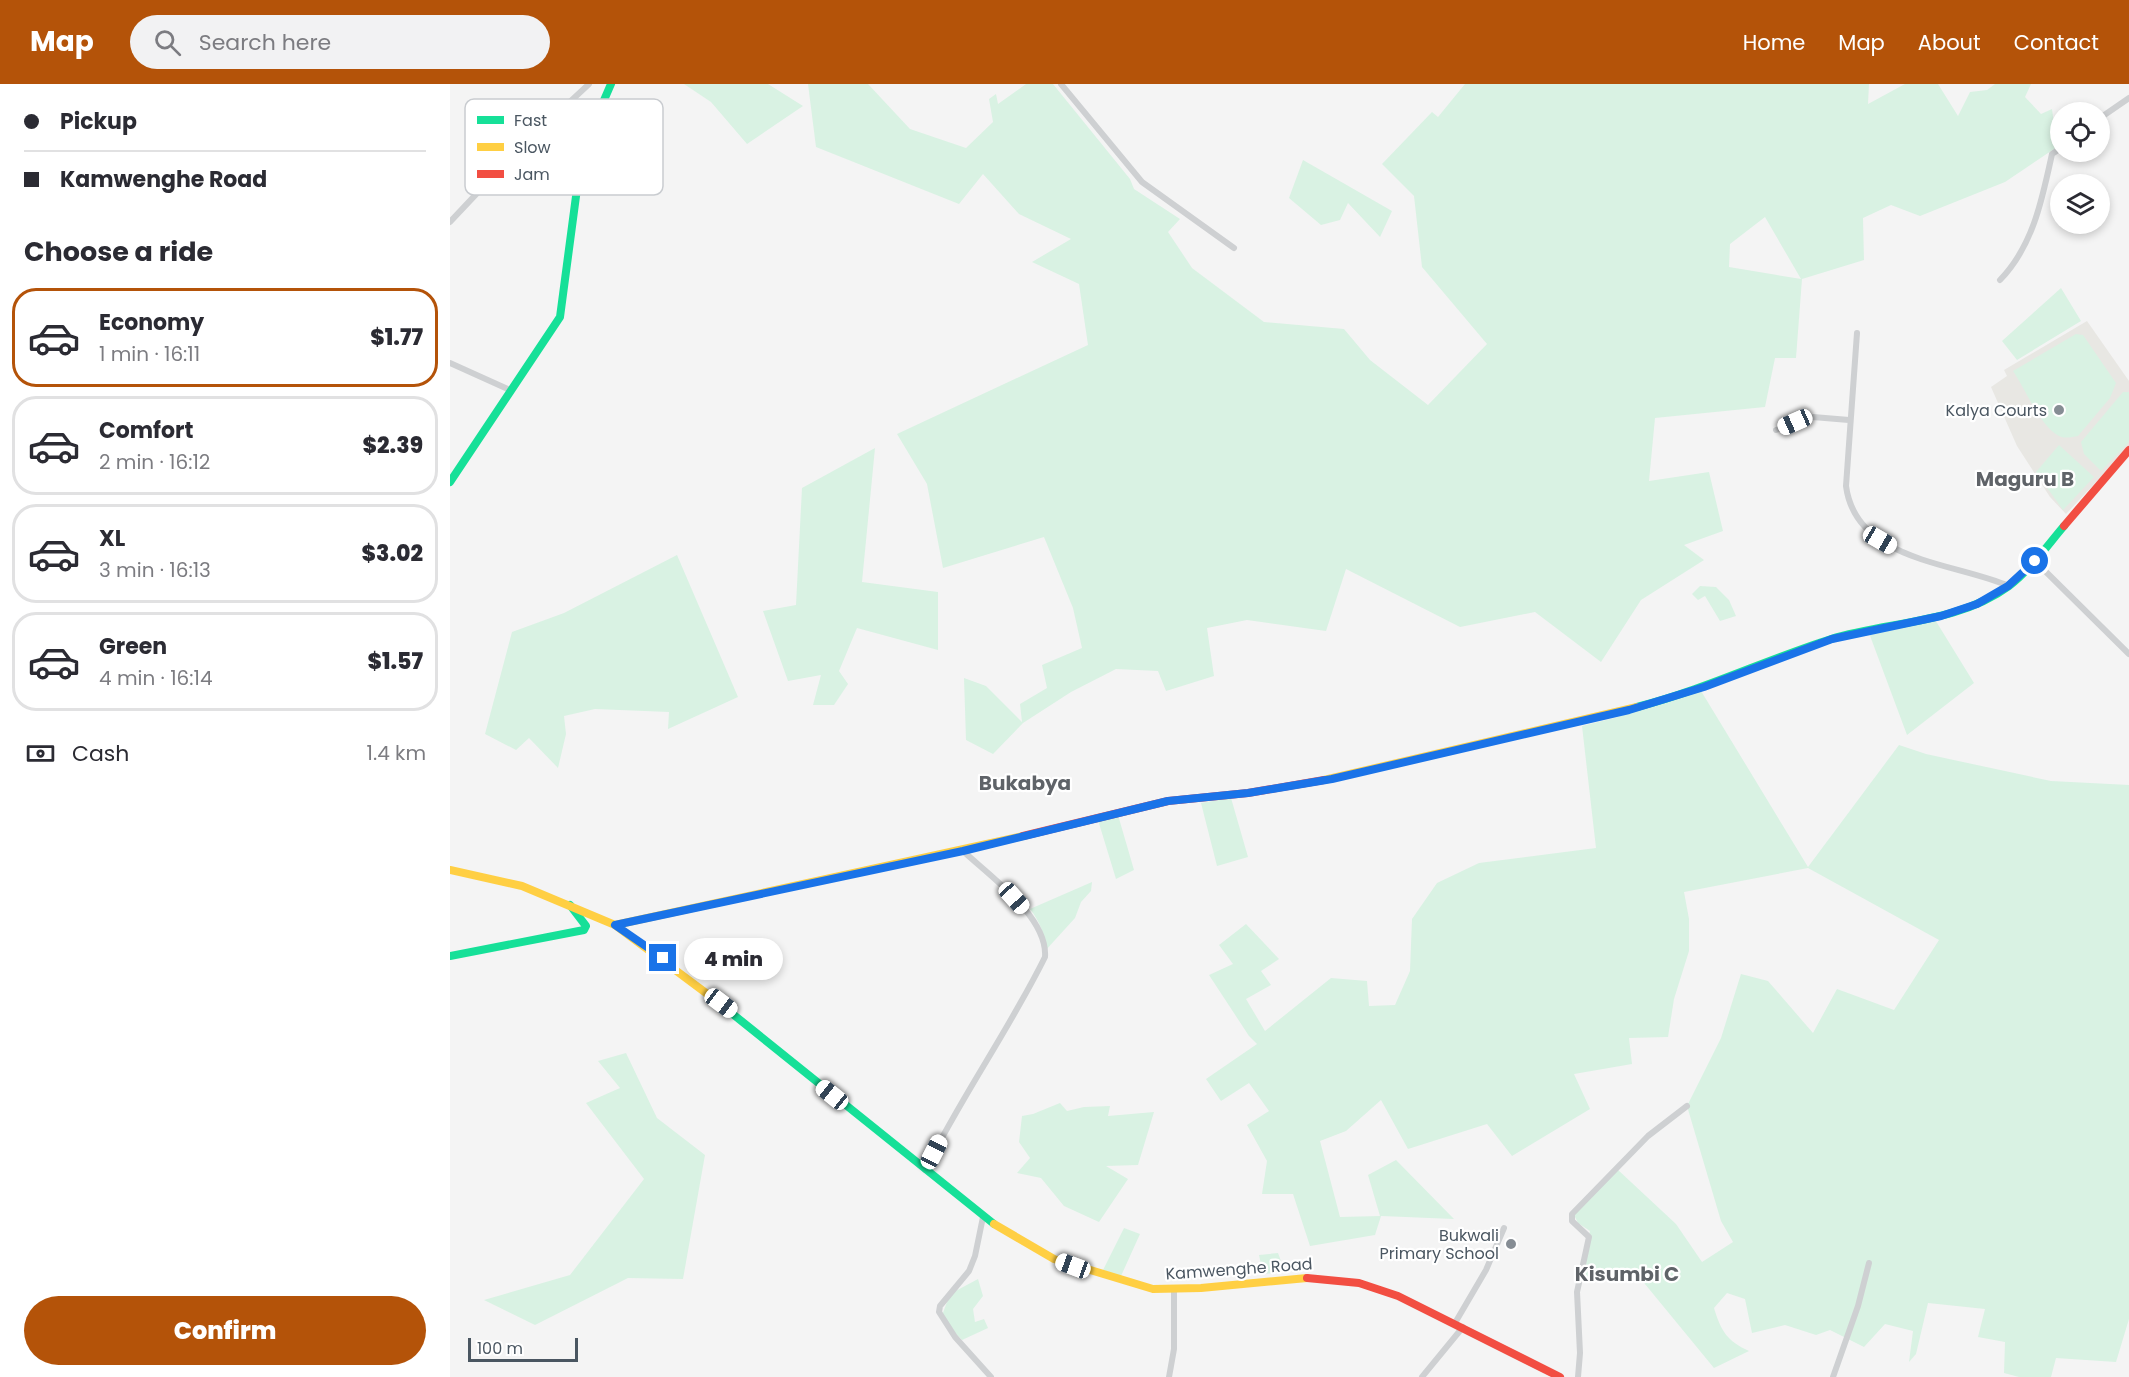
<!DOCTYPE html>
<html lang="en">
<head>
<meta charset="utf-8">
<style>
  :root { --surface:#fff; --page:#f2f2f3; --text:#2b2b33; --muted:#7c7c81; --line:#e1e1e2; --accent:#b45309 }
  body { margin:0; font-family:Poppins,sans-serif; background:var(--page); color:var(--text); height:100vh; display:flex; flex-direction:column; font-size:22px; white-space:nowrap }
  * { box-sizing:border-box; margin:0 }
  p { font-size:20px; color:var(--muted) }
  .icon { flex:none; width:33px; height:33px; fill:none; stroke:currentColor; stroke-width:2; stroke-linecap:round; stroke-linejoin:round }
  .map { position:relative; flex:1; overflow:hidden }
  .sheet { display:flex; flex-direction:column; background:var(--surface); width:450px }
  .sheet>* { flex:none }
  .banner { display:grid; align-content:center; height:132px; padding:0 24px; background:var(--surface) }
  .buttons { position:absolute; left:1600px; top:18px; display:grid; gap:12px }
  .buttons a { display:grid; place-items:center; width:60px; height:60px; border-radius:50%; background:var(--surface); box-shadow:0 3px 9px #0003; font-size:30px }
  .scale { position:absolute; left:18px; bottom:15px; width:110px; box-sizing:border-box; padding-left:6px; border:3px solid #4a5661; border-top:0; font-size:16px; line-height:21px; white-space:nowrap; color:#4a5661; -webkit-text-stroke:4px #fff; paint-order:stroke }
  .end { position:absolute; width:27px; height:27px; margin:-14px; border:8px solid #1a73e8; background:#fff; box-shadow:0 0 0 3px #fff }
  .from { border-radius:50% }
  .bubble { position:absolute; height:42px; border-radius:21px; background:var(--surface); box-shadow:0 3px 9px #0003; font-size:20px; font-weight:800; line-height:42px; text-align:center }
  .car { position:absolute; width:18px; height:36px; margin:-18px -9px; border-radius:8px; box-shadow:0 0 4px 2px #0007; background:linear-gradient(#fff 24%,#345 0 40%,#fff 0 76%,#345 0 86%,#fff 0) }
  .banner b { display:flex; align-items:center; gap:21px; height:57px; font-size:22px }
  .banner b+b { border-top:2px solid var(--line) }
  .banner i { width:15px; height:15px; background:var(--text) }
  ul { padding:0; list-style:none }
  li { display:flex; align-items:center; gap:18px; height:99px; margin:0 12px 9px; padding:0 12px; border:3px solid var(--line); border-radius:24px }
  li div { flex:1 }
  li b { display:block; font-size:22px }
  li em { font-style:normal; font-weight:800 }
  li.on { border-color:var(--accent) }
  li>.icon { width:54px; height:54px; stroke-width:1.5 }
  h2 { padding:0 24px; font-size:27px; line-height:72px }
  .pay { display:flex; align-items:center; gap:15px; height:66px; padding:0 24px; font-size:22px }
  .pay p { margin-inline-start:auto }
  .cta { display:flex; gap:12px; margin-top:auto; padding:12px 24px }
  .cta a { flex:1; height:69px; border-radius:36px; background:var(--accent); color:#fff; font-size:24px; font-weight:800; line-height:69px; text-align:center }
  header { display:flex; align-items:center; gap:36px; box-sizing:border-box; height:84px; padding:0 30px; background:var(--accent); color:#fff }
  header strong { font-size:28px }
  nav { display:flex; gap:33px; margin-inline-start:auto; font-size:21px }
  .search { width:420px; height:54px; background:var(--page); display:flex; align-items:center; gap:15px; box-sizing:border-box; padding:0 21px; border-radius:33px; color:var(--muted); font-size:22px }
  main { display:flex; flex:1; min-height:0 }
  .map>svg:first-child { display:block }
  .commercial { fill:#e8e7e3 }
  .green { fill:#d9f2e3; fill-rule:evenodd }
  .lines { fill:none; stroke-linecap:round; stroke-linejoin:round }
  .street { stroke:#ced0d2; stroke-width:6 }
  .fast { stroke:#16e098; stroke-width:8 }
  .slow { stroke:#ffcf43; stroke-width:8 }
  .jam { stroke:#f24e42; stroke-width:8 }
  .route { stroke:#1a73e8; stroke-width:8 }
  .poi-dot { fill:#868d94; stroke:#fff; stroke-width:2 }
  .labels { text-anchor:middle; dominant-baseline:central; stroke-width:4.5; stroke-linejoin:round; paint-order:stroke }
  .poi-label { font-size:16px; fill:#4a5661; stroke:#fff; text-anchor:end }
  .street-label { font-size:16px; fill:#4a5661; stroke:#fff }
  .quarter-label { font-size:20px; font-weight:bold; fill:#5f6368; stroke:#fff }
  .key { fill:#fff; stroke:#c9ccd0; stroke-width:1.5 }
  .key-label { font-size:16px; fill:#4a5661 }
</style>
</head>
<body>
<header>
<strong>Map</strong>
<div class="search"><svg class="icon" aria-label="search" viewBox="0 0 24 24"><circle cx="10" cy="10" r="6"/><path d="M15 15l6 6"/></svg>Search here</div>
<nav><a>Home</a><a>Map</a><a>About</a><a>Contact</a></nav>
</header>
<main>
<section class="sheet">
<div class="banner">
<b><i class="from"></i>Pickup</b>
<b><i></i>Kamwenghe Road</b>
</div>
<h2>Choose a ride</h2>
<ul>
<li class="on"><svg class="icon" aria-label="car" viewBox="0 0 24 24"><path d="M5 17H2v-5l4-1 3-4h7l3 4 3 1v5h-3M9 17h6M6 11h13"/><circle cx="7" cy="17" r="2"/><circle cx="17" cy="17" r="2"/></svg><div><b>Economy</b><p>1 min · 16:11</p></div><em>$1.77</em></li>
<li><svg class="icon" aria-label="car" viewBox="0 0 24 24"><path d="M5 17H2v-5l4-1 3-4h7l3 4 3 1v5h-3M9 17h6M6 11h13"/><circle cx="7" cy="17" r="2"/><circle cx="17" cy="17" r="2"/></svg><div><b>Comfort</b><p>2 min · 16:12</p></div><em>$2.39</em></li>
<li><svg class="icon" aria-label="car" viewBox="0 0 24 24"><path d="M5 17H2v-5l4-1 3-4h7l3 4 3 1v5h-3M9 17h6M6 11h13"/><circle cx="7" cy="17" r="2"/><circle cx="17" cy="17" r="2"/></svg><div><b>XL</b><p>3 min · 16:13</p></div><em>$3.02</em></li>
<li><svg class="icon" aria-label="car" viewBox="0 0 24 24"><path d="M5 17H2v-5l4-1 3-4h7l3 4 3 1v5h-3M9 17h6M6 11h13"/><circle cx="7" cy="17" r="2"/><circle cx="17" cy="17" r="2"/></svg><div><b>Green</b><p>4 min · 16:14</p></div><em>$1.57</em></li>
</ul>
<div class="pay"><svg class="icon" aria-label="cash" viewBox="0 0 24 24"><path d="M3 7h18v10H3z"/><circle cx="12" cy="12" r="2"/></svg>Cash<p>1.4 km</p></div>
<div class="cta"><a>Confirm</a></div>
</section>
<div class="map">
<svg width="1679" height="1293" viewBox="0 0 1679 1293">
  <rect width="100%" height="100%" fill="#f4f4f4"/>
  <path class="commercial" d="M1637 237 1679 297V363L1616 430 1600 413 1567 362 1541 303 1557 292 1554 286Z"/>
  <path class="green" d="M234 0H318L353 22 297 60 261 18Z
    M358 0H418L460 45 516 64 543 38 539 15 546 10 548 20 576 0H603L680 95 684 105 730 135 718 148 742 184 814 238 894 245 920 276 978 321 1037 260 972 183 964 112 932 80 982 28 988 33 1015 0H1419L1418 20 1455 0H1488L1508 32 1520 8 1537 6 1545 0H1581L1575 13 1591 30 1602 25 1607 63 1555 98 1470 132 1441 121 1413 134 1414 176 1352 195 1346 274H1325L1315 323 1205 334 1199 397 1259 388 1273 447 1234 461 1254 476 1191 516 1151 578 1085 528 1010 543 896 485 876 547 797 536 757 544 764 592 716 607 708 587 666 585 621 608 573 639 543 670 516 656 514 594 536 602 572 638 570 620 597 604 592 581 632 564 623 524 594 453 493 484 477 400 447 350 638 261 629 200 582 178 621 155 569 130 533 90 509 120 366 63ZM1315 133 1351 195 1279 183 1280 160Z
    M853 76 942 127 930 153 898 119 890 136 871 141 839 114Z
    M1611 204 1631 237 1567 276 1552 257Z
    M1626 250 1633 251 1666 299 1660 314 1628 352C1622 353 1615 355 1609 352 1591 344 1575 304 1563 287Z
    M1673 308H1679V358L1651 387 1634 370 1631 358Z
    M1609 361 1644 393 1613 426 1586 388Z
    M425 364 412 498 488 508V566L407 544 389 587 398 600 384 621H363L371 591 338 597 313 527 346 521 352 404Z
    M227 471 288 613 218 645 219 628 145 625 114 632 116 650 108 684 79 654 66 666 35 650 62 548 114 529Z
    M1250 502 1266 503 1279 516 1286 532 1270 537 1255 512 1248 516 1242 510Z
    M1484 534 1524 599 1457 651 1419 549Z
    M1248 602 1358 783 1449 661 1476 670 1601 697 1679 701V1235L1666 1278 1606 1274 1601 1293H1569L1554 1289 1555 1258 1528 1253 1535 1225 1478 1219 1466 1270 1459 1278 1463 1247 1435 1240 1414 1263 1380 1246 1366 1251 1335 1241 1302 1249 1295 1215 1277 1209 1264 1224C1271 1247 1277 1257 1299 1267L1264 1284 1190 1194H1128L1140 1147 1128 1139 1124 1131 1167 1085 1226 1140 1252 1178 1283 1158 1271 1137 1237 1022 1271 954 1291 890 1318 897 1363 949 1387 905 1444 926 1489 856 1358 784 1234 808 1239 835V867L1224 915 1218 953 1179 954 1182 980 1124 990 1140 1025 1062 1072 1037 1040 958 1065 931 1016 896 1047 870 1057 890 1133 930 1132 918 1091 946 1076 1004 1135 931 1132 925 1151 860 1162 843 1110H812L817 1077 797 1041 819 1027 799 999 771 1017 756 995 807 960 799 952 759 891 783 880 769 861 796 840 829 875 811 887 821 901 796 915 815 947 881 894 917 897 919 922 945 921 960 887 962 835 987 799 1029 779 1146 764 1132 642 1168 633Z
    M781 714 798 773 767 782 751 719Z
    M668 731 684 786 666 795 648 736Z
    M642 798 641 807 631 818 625 834 595 867C595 850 590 838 580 825Z
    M176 969 207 1034 255 1071 233 1195 178 1194 85 1241 34 1216 120 1191 194 1095 136 1019 170 1004 148 977Z
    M610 1019 617 1027 634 1023 660 1022 658 1032 704 1028 688 1081 656 1082 678 1095 649 1138 614 1122 591 1094 567 1089 580 1074 569 1058 572 1032 583 1030Z
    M674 1144 690 1150 671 1192 653 1186Z
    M828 1169 835 1188 813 1190 809 1171Z
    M528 1195 533 1212 523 1225 525 1238 534 1235 538 1244 512 1256 491 1234 500 1210Z"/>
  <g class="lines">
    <path class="street" d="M611 0 692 98 784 164
      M1650 34 1679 14
      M0 138 64 70 139 0
      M1550 196C1583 162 1592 116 1602 70L1611 64
      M1407 249 1396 402C1406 477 1502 478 1559 502
      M0 279 60 306
      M1326 346 1363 333 1399 336
      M1585 477 1679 570
      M475 1086C511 1013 559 946 595 873 598 833 540 792 513 767
      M533 1133 525 1172 519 1187 490 1222 489 1228 505 1253 541 1293
      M1005 1239 1036 1186 1054 1144
      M719 1293 724 1265V1205
      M972 1293 1013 1243
      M1128 1293 1130 1269 1127 1208 1139 1153 1122 1137V1130L1198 1052 1237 1022
      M1383 1293 1408 1222 1419 1179"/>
    <path class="fast" d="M0 398 110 233 132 67 161 0
      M1187 623C1254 606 1315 576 1381 555 1439 537 1507 540 1559 502 1580 486 1597 462 1614 442
      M0 872 134 846 136 842 120 821
      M264 915 544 1140"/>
    <path class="slow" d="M874 696 1187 623
      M0 786 72 802 165 841 264 915
      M165 841 573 752
      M544 1140 604 1175 703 1205 751 1204 857 1194"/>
    <path class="jam" d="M1614 442 1679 366
      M573 752 718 717 798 709 874 696
      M857 1194 909 1199 948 1212 1110 1293"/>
  </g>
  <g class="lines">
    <path class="route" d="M213 874 165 841 513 767 718 717 798 709 882 695 1179 626 1254 603 1382 555 1491 532 1527 520 1558 502 1585 477"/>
  </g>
  <g class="poi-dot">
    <circle cx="1609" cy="326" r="6"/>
    <circle cx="1061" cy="1160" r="6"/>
  </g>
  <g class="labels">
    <g class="poi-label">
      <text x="1597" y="326">Kalya Courts</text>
      <text x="1049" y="1151">Bukwali<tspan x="1049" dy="18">Primary School</tspan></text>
    </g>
    <g class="street-label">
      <text transform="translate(789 1185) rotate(-4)">Kamwenghe Road</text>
    </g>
    <g class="quarter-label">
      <text x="1575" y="395">Maguru B</text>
      <text x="575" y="699">Bukabya</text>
      <text x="1177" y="1190">Kisumbi C</text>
    </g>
  </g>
  <rect x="15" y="15" width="198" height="96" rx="9" class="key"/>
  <rect x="27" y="32" width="27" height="8" fill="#16e098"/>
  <rect x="27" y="59" width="27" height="8" fill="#ffcf43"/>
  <rect x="27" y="86" width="27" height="8" fill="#f24e42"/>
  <g class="key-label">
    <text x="64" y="42">Fast</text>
    <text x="64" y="69">Slow</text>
    <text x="64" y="96">Jam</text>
  </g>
</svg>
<div class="buttons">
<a><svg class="icon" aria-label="locate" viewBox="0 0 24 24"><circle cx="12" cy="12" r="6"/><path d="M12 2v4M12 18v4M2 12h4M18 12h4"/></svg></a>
<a><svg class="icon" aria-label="layers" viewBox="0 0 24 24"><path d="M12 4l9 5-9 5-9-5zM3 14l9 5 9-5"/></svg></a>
</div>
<div class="scale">100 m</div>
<i class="end from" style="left:1585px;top:477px"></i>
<i class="end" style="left:213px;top:874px"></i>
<div class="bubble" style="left:234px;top:854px;width:99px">4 min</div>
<i class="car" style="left:1345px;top:338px;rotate:246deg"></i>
<i class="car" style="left:1430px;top:456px;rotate:120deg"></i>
<i class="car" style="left:564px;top:814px;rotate:138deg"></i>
<i class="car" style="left:271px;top:919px;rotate:127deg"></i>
<i class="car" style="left:382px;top:1011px;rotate:309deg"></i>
<i class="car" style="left:484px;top:1068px;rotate:27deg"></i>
<i class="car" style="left:623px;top:1182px;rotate:290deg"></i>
</div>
</main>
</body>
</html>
